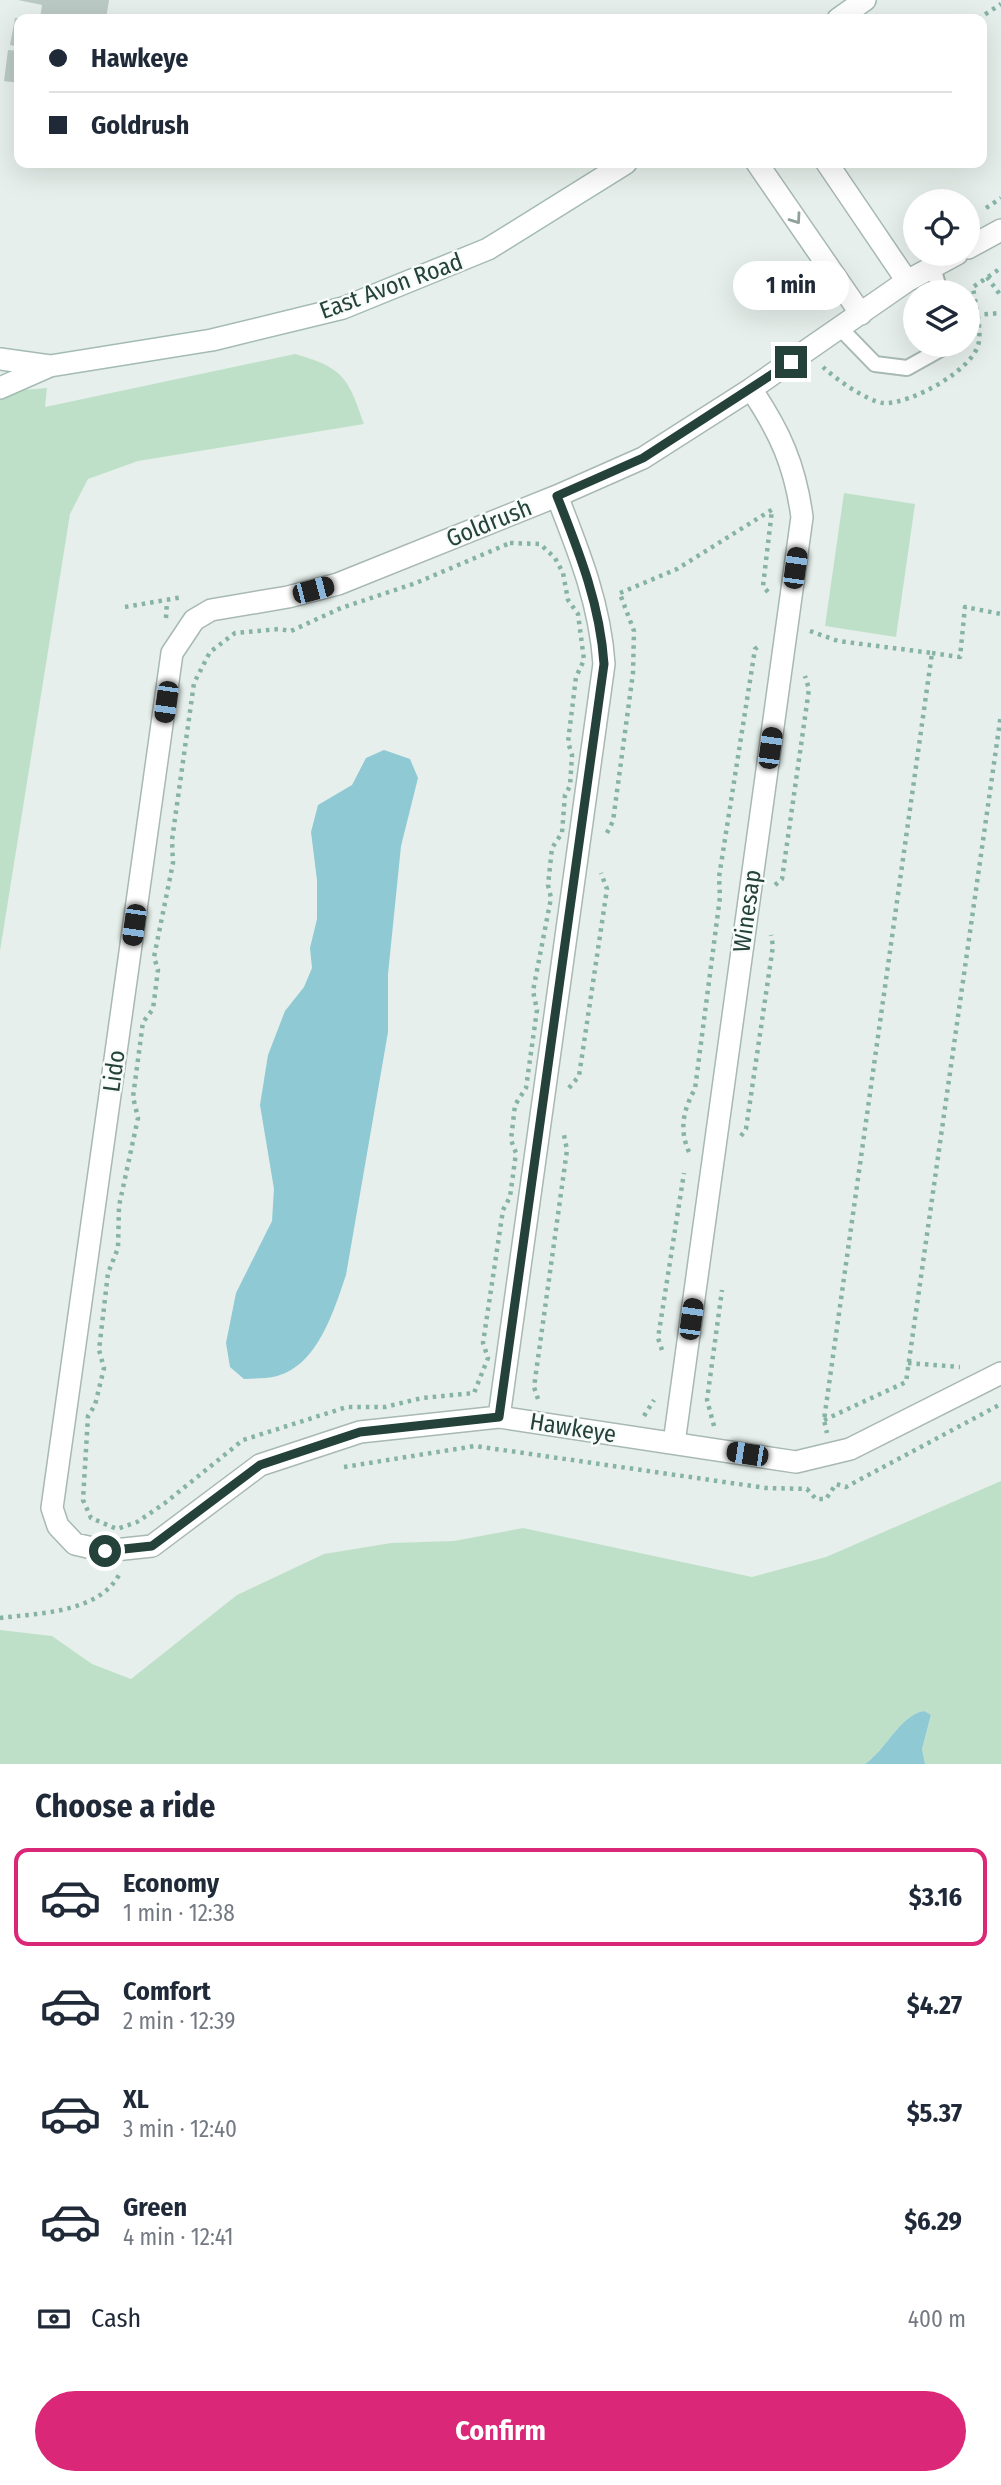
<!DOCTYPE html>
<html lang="en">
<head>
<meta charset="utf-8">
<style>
  :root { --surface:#fff; --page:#f6f6f7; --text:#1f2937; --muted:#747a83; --line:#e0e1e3; --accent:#db2777 }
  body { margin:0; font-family:"Fira Sans Condensed",sans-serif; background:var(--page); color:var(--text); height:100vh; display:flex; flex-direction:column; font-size:26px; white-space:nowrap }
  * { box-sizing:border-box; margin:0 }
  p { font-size:23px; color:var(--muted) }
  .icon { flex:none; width:38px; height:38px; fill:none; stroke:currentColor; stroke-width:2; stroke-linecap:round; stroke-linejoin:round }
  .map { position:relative; height:1764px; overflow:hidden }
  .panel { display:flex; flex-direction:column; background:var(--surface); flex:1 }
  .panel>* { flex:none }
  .banner { position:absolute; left:14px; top:14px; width:973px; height:154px; border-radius:14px; box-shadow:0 7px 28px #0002; display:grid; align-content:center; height:154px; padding:0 35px; background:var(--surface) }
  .fabs { position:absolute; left:903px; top:189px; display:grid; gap:14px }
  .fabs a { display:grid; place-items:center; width:77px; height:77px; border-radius:50%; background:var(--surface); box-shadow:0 7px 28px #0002; font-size:35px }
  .end { position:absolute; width:32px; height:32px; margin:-16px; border:9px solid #24423a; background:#fff; box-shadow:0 0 0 4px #fff }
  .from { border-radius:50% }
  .bubble { position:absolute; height:49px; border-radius:24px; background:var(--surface); box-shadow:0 7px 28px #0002; font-size:23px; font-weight:700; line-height:49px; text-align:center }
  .car { position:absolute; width:21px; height:42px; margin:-21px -10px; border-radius:9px; box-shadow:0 0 5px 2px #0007; background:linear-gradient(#222 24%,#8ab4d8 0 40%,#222 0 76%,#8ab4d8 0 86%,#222 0) }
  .banner b { display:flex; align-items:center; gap:24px; height:66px; font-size:26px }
  .banner b+b { border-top:2px solid var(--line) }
  .banner i { width:18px; height:18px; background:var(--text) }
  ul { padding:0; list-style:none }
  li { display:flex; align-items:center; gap:21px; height:98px; margin:0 14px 10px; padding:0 21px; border:4px solid transparent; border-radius:14px }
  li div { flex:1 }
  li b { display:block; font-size:26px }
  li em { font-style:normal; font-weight:700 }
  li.active { border-color:var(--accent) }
  li>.icon { width:63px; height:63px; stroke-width:1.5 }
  h2 { padding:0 35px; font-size:32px; line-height:84px }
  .pay { display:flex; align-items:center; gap:18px; height:77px; padding:0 35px; font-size:26px }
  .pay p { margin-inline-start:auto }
  .action { display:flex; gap:14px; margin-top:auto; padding:14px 35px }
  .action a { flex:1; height:80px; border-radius:42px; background:var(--accent); color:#fff; font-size:28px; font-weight:700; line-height:80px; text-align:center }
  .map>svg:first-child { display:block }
  .green { fill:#bfe0c8 }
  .water { fill:#8ec9d4 }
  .building { fill:#bbcac4 }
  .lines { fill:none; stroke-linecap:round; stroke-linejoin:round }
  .lane-casing { stroke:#a8b8b2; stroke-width:18 }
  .street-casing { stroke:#a8b8b2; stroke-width:24 }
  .secondary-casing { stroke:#a4bbb3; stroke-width:24 }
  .path { stroke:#86b3a5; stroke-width:4.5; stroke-dasharray:3.5 5; stroke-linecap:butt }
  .lane { stroke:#fff; stroke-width:14 }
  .street { stroke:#fff; stroke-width:21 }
  .secondary { stroke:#fff; stroke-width:21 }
  .oneway { stroke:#92a09c }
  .route { stroke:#24423a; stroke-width:9 }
  .labels { text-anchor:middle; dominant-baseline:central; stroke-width:5; stroke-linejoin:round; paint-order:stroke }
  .street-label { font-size:24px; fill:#24423a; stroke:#f7fbf9 }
</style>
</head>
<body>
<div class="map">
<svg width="1001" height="1764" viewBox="0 0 1001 1764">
  <rect width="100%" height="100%" fill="#e6efeb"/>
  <path class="green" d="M295 354C343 367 349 379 364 424L138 461 88 479 70 514 0 951V392L47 388 45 407Z
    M844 493 915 504 896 637 825 626Z
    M1001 1481V1764H925L922 1749 931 1716 924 1711C900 1715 886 1750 865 1764H0V1630L52 1636 92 1664 131 1679 237 1595 324 1554 391 1543 454 1541 523 1528 752 1577 826 1557Z"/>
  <path class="water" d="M384 750 410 759 418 778 401 846 388 974V1032L346 1275C334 1310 318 1365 277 1376 267 1379 255 1378 244 1379L230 1367 226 1343 236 1293 272 1221 274 1189 260 1105 268 1055 285 1011 304 987 312 968 310 948 317 919V880L311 832 318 805 352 785 366 758Z
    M924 1711 931 1715 922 1749 925 1764H865C886 1750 900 1715 924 1711Z"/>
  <path class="building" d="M18 0H109L106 19H40L42 5Z
    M15 18H19V47L10 45Z
    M8 50 19 51V83L4 81Z"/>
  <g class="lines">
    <defs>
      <path id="lane" d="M933 267 940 292
        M840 328 875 364 907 368 941 349 942 345"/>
      <path id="street" d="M757 163 861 314
        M827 163 907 281
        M968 248 1001 230
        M957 254 907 281 751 389 643 458 557 496 338 584 288 597 211 610 194 620 172 653 52 1508 58 1526 75 1544 105 1551 152 1546 260 1465 360 1432 499 1417 796 1462 850 1449 1001 1373
        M499 1417 604 664C600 604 579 552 557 496
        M674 1443 802 517C795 465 780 432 751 389"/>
      <path id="secondary" d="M838 19 865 0
        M0 359 50 366
        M0 388 50 366 212 340 343 308 488 249 626 163"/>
    </defs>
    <use href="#lane" class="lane-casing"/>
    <use href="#street" class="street-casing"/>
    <use href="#secondary" class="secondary-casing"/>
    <path class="path" d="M978 19 1001 4
      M986 208 1001 198
      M987 277 1001 296
      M976 315 1001 313
      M823 367C834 378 867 401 883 403 910 405 976 369 979 341 981 324 975 303 973 287L1001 268
      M510 543 540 544 555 558 563 573 568 600 578 614 584 660 576 677 568 742 572 755 570 786 565 795 562 833 552 848 548 885 551 898 533 991 537 1010 526 1088 515 1105 511 1140 516 1153 510 1197 503 1210 483 1343 488 1358 474 1393 422 1398 385 1407H347L243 1440 165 1503 137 1522 117 1529 91 1518 83 1500 88 1416 95 1405 104 1368 99 1350 108 1273 118 1248 119 1206 138 1118 133 1097 143 1022 153 1009 158 970 154 957 173 863 172 840 194 683 210 652 235 633 279 629 291 631 341 608 416 583Z
      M768 592 763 586 772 510
      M620 593 677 569 773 509
      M125 607 183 597
      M166 618 167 601
      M810 631 838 641 932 653 824 1420 827 1433
      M932 653 960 657 965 607 1001 614
      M607 833 613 821 633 673 634 631 620 594
      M775 885 782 879 809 689 805 676
      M569 1088 579 1076 607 889 601 873
      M741 1136 746 1129 773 946 771 935
      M689 1152C679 1130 683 1110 695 1089L720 897 719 877 755 649 759 646
      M662 1350 658 1338 684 1173
      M908 1363 960 1367
      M538 1399 534 1387 567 1150 564 1135
      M644 1416 654 1400
      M824 1420 906 1382 1001 714
      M714 1426 707 1400 722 1290
      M344 1467 475 1446 766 1488 807 1489 816 1499H826L836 1484 846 1487 1001 1404
      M0 1618C39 1613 100 1613 120 1573"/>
    <use href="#lane" class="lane"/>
    <use href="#street" class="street"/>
    <use href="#secondary" class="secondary"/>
  </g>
  <defs><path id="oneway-chevron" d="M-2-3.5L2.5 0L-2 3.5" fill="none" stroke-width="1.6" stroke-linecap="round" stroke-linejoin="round" transform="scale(1.75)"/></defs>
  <use class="oneway" href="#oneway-chevron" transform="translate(796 219) rotate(55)"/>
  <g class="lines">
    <path class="route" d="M105 1551 152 1546 260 1465 360 1432 499 1417 604 664C600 604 579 552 557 496L643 458 791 362"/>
  </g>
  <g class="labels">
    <g class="street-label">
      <text transform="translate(391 286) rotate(-20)">East Avon Road</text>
      <text transform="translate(489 523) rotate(-22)">Goldrush</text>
      <text transform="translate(747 911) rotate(-82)">Winesap</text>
      <text transform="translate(114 1071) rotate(-82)">Lido</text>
      <text transform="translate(573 1428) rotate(9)">Hawkeye</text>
    </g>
  </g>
</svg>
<div class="fabs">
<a><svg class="icon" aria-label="locate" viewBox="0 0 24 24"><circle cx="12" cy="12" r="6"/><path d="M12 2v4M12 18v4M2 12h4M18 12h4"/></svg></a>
<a><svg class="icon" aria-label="layers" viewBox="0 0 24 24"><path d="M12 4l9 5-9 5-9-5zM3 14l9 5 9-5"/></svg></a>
</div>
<i class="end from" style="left:105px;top:1551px"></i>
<i class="end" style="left:791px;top:362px"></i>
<div class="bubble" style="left:733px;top:261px;width:116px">1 min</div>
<i class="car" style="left:795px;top:568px;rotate:8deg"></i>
<i class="car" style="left:313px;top:590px;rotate:75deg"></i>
<i class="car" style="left:166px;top:702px;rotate:188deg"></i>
<i class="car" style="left:770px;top:748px;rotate:8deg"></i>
<i class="car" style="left:134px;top:925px;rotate:188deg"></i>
<i class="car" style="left:691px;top:1319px;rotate:8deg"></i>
<i class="car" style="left:747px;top:1454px;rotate:279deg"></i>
<div class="banner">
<b><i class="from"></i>Hawkeye</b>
<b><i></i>Goldrush</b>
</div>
</div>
<section class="panel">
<h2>Choose a ride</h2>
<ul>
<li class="active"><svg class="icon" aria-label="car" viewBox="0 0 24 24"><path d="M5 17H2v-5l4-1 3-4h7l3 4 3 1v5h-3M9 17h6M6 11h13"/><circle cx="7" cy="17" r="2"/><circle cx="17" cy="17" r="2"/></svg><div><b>Economy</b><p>1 min · 12:38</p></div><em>$3.16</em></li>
<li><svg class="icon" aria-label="car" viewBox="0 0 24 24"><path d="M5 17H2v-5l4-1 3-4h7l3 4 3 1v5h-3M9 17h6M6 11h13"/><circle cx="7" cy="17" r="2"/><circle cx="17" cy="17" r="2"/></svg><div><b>Comfort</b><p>2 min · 12:39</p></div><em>$4.27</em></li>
<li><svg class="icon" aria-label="car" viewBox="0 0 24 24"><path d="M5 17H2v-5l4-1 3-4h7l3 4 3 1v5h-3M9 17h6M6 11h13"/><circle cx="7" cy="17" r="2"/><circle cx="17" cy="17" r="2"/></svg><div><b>XL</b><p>3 min · 12:40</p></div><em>$5.37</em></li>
<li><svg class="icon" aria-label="car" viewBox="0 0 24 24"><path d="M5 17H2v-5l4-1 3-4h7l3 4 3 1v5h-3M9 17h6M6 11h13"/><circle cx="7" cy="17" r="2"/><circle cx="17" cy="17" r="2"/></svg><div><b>Green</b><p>4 min · 12:41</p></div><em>$6.29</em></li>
</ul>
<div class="pay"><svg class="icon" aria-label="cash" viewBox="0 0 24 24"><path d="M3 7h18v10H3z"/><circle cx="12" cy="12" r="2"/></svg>Cash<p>400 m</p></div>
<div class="action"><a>Confirm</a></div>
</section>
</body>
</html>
